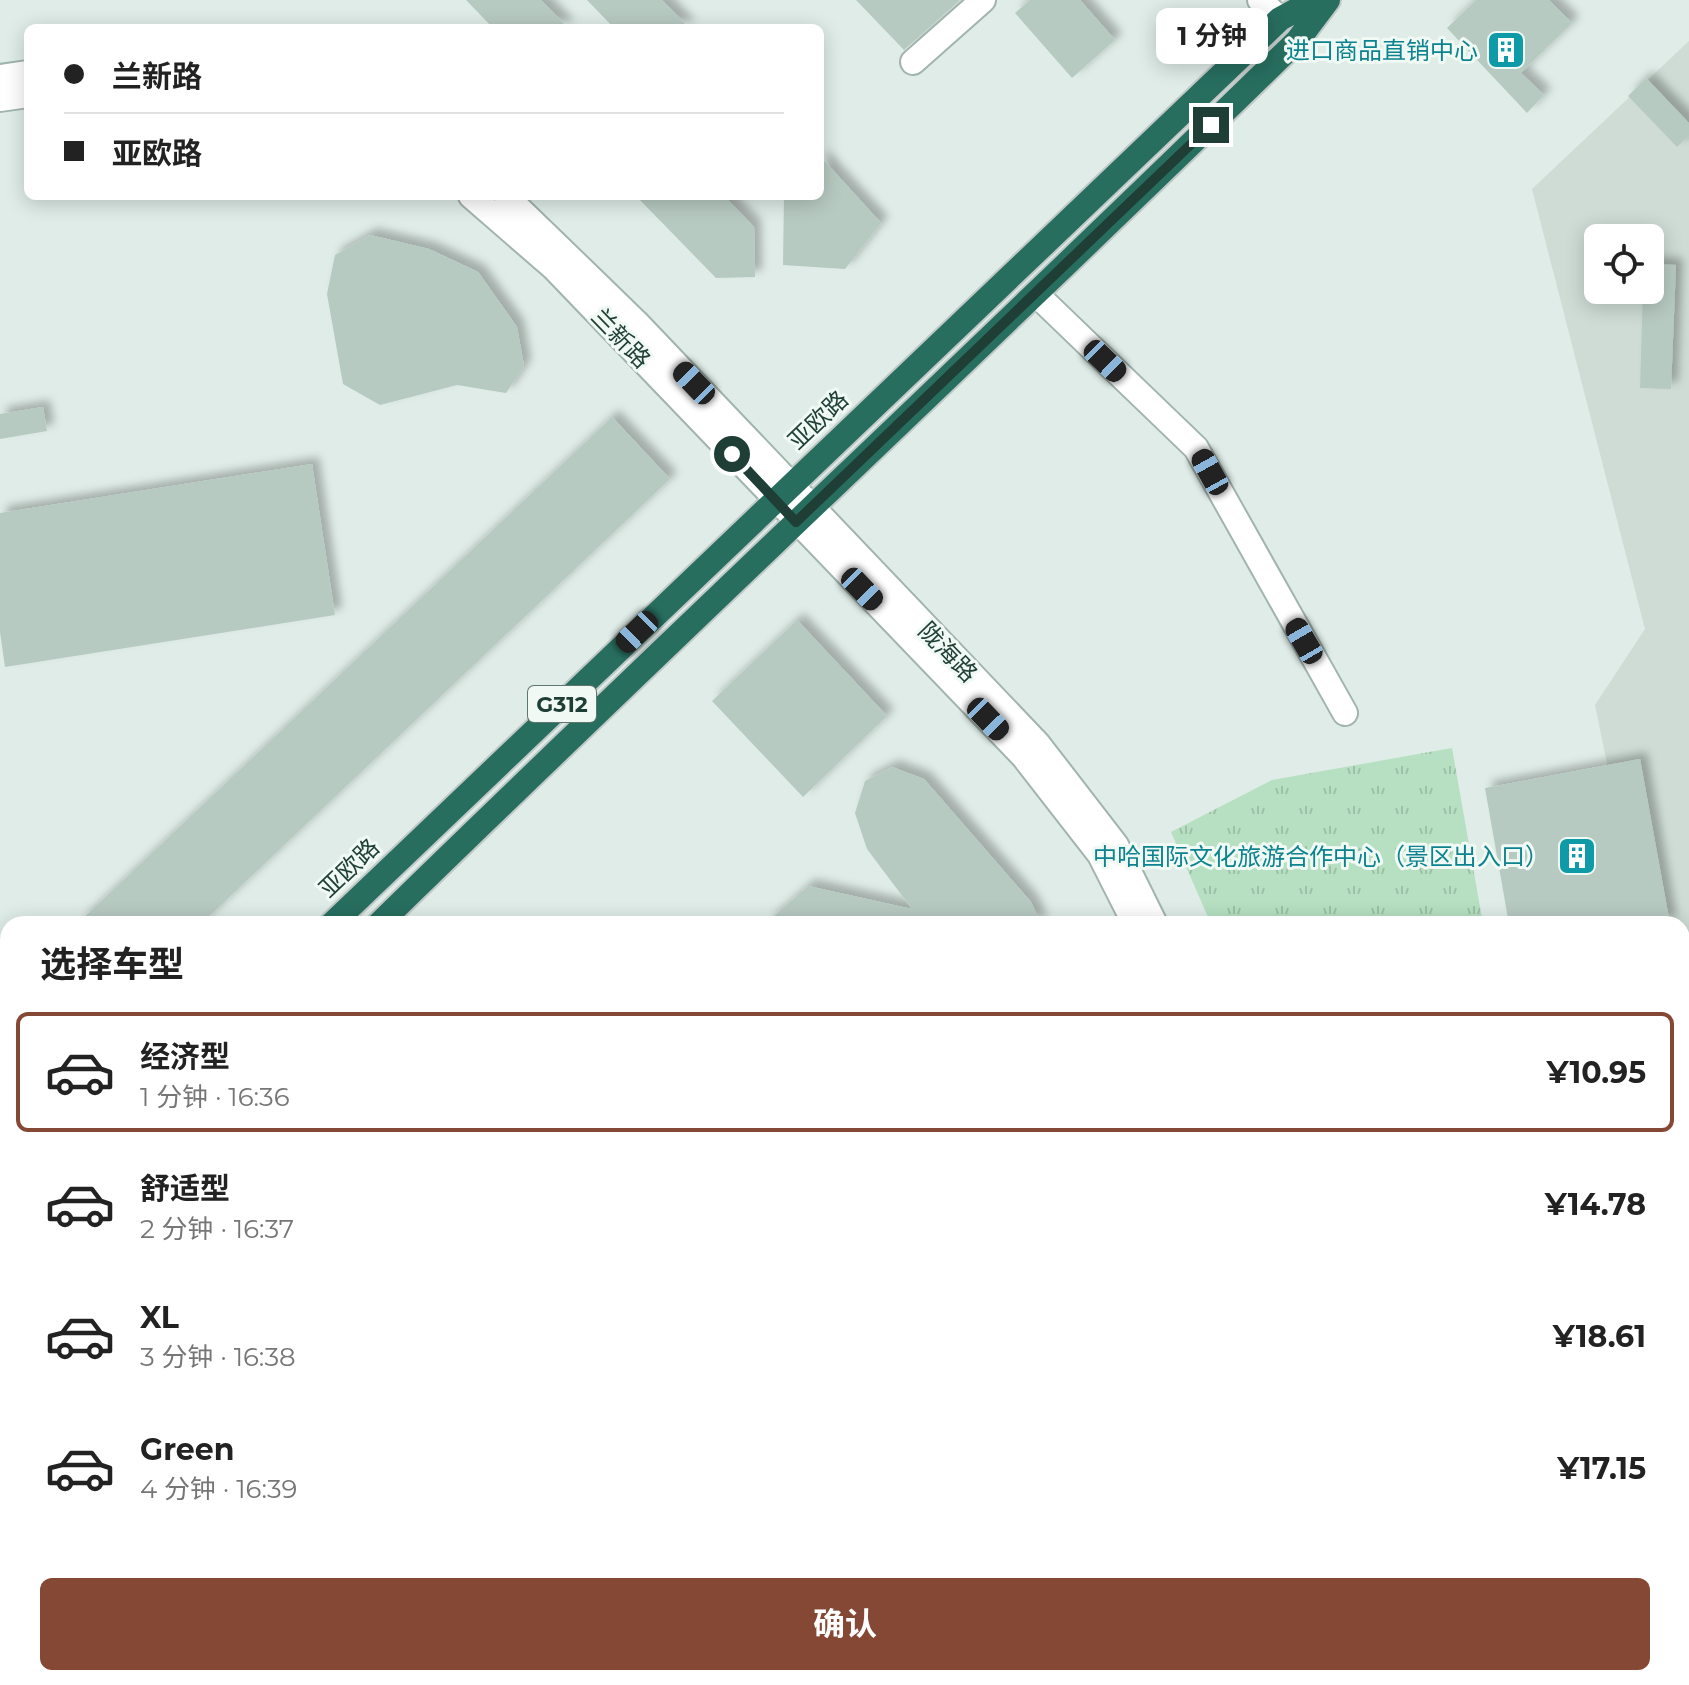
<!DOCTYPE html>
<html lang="zh">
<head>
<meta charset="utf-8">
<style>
  :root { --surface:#fff; --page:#f2f2f2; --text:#222; --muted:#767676; --line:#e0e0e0; --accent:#854834 }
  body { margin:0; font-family:Montserrat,"Noto Sans SC",sans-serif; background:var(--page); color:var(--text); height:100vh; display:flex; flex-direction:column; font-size:30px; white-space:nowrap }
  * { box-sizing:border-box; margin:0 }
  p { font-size:26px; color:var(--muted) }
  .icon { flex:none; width:44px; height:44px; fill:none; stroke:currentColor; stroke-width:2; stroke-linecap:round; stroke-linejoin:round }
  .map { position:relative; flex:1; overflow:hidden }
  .drawer { position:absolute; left:0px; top:916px; width:1690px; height:770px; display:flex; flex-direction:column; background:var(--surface); border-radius:24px 24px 0 0; box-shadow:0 4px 20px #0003 }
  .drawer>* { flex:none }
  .hud { position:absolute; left:24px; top:24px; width:800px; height:176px; border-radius:12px; box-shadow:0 4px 20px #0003; display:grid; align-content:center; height:176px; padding:0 40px; background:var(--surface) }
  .buttons { position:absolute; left:1584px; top:224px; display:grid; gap:16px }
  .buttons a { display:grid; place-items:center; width:80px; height:80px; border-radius:12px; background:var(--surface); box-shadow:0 4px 20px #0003; font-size:40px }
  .end { position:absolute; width:36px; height:36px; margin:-18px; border:10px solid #1e3e36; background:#fff; box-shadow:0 0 0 4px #fff }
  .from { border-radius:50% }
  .bubble { position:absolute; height:56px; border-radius:12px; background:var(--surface); box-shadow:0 4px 20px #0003; font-size:26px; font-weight:700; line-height:56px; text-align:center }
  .car { position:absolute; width:24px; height:48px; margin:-24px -12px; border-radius:10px; box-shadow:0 0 6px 2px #0007; background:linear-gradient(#222 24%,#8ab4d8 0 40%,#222 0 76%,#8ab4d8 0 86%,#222 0) }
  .hud b { display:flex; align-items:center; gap:28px; height:76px; font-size:30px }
  .hud b+b { border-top:2px solid var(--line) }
  .hud i { width:20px; height:20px; background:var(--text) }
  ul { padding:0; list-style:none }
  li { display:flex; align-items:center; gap:24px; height:120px; margin:0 16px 12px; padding:0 24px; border:4px solid transparent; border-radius:12px }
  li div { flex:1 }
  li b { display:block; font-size:30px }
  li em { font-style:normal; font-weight:700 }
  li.selected { border-color:var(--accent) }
  li>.icon { width:72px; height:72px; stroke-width:1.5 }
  h2 { padding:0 40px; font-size:36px; line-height:96px }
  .action { display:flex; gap:16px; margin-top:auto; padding:16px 40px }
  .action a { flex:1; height:92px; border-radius:12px; background:var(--accent); color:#fff; font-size:32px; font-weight:700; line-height:92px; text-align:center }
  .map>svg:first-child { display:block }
  .built { fill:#cedcd5; fill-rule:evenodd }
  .grass { fill:url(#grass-tufts) }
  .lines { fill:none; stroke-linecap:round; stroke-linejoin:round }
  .canal { stroke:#81cbd8; stroke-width:20 }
  .building { fill:#b7cac2; filter:url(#shadow) }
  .minor-casing { stroke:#a1b4ae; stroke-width:28 }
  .highway-casing { stroke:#c0c9c7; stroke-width:28 }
  .minor { stroke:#fff; stroke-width:24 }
  .highway { stroke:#276e5f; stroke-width:24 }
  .route { stroke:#1e3e36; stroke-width:10 }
  .labels { text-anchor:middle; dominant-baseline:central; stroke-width:6; stroke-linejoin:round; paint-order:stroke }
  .shield { fill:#f0f9f4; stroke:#5d766f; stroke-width:2 }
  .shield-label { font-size:22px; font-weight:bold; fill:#1e3e36 }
  .culture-label { font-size:24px; fill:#0d838f; stroke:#f0f9f4; text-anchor:end }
  .street-label { font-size:24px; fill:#1e3e36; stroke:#f0f9f4 }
</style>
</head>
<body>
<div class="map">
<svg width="1689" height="1685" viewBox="0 0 1689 1685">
  <defs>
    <pattern id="grass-tufts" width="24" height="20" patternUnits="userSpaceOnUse" patternTransform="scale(2)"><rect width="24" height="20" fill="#b6e0c1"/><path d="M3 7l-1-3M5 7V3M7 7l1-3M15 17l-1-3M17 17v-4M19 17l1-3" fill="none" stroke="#9cc1a6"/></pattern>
    <filter id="shadow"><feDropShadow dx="7" dy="-7" stdDeviation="4" flood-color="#0004"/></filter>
  </defs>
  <rect width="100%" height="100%" fill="#dfece7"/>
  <path class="built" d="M1689 41V1167L1682 1132V924H1640L1595 705 1645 629 1532 189ZM1598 238H1650V290H1598Z"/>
  <path class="grass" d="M1452 748 1483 924H1211L1171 832 1272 780Z
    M0 1022 8 1031V1167L0 1175Z"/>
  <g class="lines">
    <path class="canal" d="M0 1146 8 1157
      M1682 1613 1689 1610"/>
  </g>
  <path class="building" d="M466 0H541L568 28H493Z
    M587 0H662L689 28H614Z
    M856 0H960L904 50Z
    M1030 0H1080L1115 40 1072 78 1015 13Z
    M1476 0H1549L1572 23 1521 73 1544 95 1527 113 1447 28Z
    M1646 78 1689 123V136L1677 147 1628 96Z
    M820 156 881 223 845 269 783 265 784 196H820Z
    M636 196H724L754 227 755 277 716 278Z
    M370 235 429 249 478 272 517 327 524 366 506 393 457 385 380 405 343 384 327 294 335 255Z
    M1650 264 1676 265 1671 389 1640 388 1643 290H1650Z
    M43 407 47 431 0 439V414Z
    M612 417 670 479 201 924H77Z
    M312 464 335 615 5 667 0 632V513Z
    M797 620 887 716 803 797 712 701Z
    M1640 759 1670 924H1509L1485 788Z
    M892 767 924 779 1031 902 1041 924H765L808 886 912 909 867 849 855 813 865 781Z"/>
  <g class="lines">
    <defs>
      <path id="minor" d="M1260 0 1280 19
        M913 62 983 0
        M0 77 28 73
        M0 99 28 95
        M471 196 554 268 1023 756 1100 855 1135 924
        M506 196 636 322 1038 744 1116 845 1155 924
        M1037 295 1196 448 1345 713
        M0 966 8 981
        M0 1321 8 1329
        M1438 1678 1474 1685
        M1103 1685 1104 1678"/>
      <path id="highway" d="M332 924 1280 19 1315 0
        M379 924C683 627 994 337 1298 40L1328 0
        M0 1239 8 1232
        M0 1290 8 1282"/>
    </defs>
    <use href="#minor" class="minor-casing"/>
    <use href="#highway" class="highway-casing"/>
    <use href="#minor" class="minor"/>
    <use href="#highway" class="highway"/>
  </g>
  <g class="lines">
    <path class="route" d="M732 454 796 522 1211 125"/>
  </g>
  <defs>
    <symbol id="building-square" viewBox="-11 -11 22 22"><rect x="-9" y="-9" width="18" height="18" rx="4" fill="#0f9aa8" stroke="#f0f9f4"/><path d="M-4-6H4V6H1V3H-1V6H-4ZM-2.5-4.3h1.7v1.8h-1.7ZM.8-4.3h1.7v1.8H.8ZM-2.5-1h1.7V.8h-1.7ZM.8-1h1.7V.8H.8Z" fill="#fff"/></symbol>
  </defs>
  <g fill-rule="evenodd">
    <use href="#building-square" x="1484" y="28" width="44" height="44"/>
    <use href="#building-square" x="1555" y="834" width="44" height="44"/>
  </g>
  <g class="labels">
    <rect class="shield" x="528" y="686" width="68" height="36" rx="6"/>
    <g class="shield-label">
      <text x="562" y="704">G312</text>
    </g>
    <g class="culture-label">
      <text x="1478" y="50">进口商品直销中心</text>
      <text x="1549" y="856">中哈国际文化旅游合作中心（景区出入口）</text>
    </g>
    <g class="street-label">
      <text transform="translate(621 338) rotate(46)">兰新路</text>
      <text transform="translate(818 420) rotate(-44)">亚欧路</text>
      <text transform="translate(948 652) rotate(46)">陇海路</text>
      <text transform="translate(349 868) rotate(-44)">亚欧路</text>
    </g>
  </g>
</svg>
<div class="buttons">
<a><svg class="icon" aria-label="locate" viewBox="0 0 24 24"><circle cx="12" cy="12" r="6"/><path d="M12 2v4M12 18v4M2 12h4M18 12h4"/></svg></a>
</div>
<i class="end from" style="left:732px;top:454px"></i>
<i class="end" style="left:1211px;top:125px"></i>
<div class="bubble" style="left:1156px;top:8px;width:112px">1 分钟</div>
<i class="car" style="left:1105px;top:361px;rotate:134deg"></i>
<i class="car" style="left:694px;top:383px;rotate:316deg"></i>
<i class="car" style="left:1210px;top:472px;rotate:331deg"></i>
<i class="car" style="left:862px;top:589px;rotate:136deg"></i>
<i class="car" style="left:637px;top:632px;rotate:226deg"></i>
<i class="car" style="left:1304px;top:641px;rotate:330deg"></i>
<i class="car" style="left:988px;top:719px;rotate:136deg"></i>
<div class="hud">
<b><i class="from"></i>兰新路</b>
<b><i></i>亚欧路</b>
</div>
<section class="drawer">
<h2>选择车型</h2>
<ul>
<li class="selected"><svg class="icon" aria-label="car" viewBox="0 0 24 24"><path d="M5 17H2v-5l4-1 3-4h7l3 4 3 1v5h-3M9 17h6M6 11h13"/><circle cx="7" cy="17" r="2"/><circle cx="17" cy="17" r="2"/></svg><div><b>经济型</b><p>1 分钟 · 16:36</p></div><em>¥10.95</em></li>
<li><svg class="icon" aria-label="car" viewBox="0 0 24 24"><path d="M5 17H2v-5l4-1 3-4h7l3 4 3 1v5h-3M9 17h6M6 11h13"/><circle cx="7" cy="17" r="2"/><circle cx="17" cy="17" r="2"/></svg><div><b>舒适型</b><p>2 分钟 · 16:37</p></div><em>¥14.78</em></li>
<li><svg class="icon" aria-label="car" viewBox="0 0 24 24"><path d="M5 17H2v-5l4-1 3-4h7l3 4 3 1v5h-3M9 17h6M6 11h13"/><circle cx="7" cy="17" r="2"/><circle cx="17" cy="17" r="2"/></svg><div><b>XL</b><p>3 分钟 · 16:38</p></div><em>¥18.61</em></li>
<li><svg class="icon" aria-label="car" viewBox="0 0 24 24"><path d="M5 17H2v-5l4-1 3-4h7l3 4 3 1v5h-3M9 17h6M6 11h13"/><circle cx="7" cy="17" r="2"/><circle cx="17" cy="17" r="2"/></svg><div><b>Green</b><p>4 分钟 · 16:39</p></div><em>¥17.15</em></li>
</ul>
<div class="action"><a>确认</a></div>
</section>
</div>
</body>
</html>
